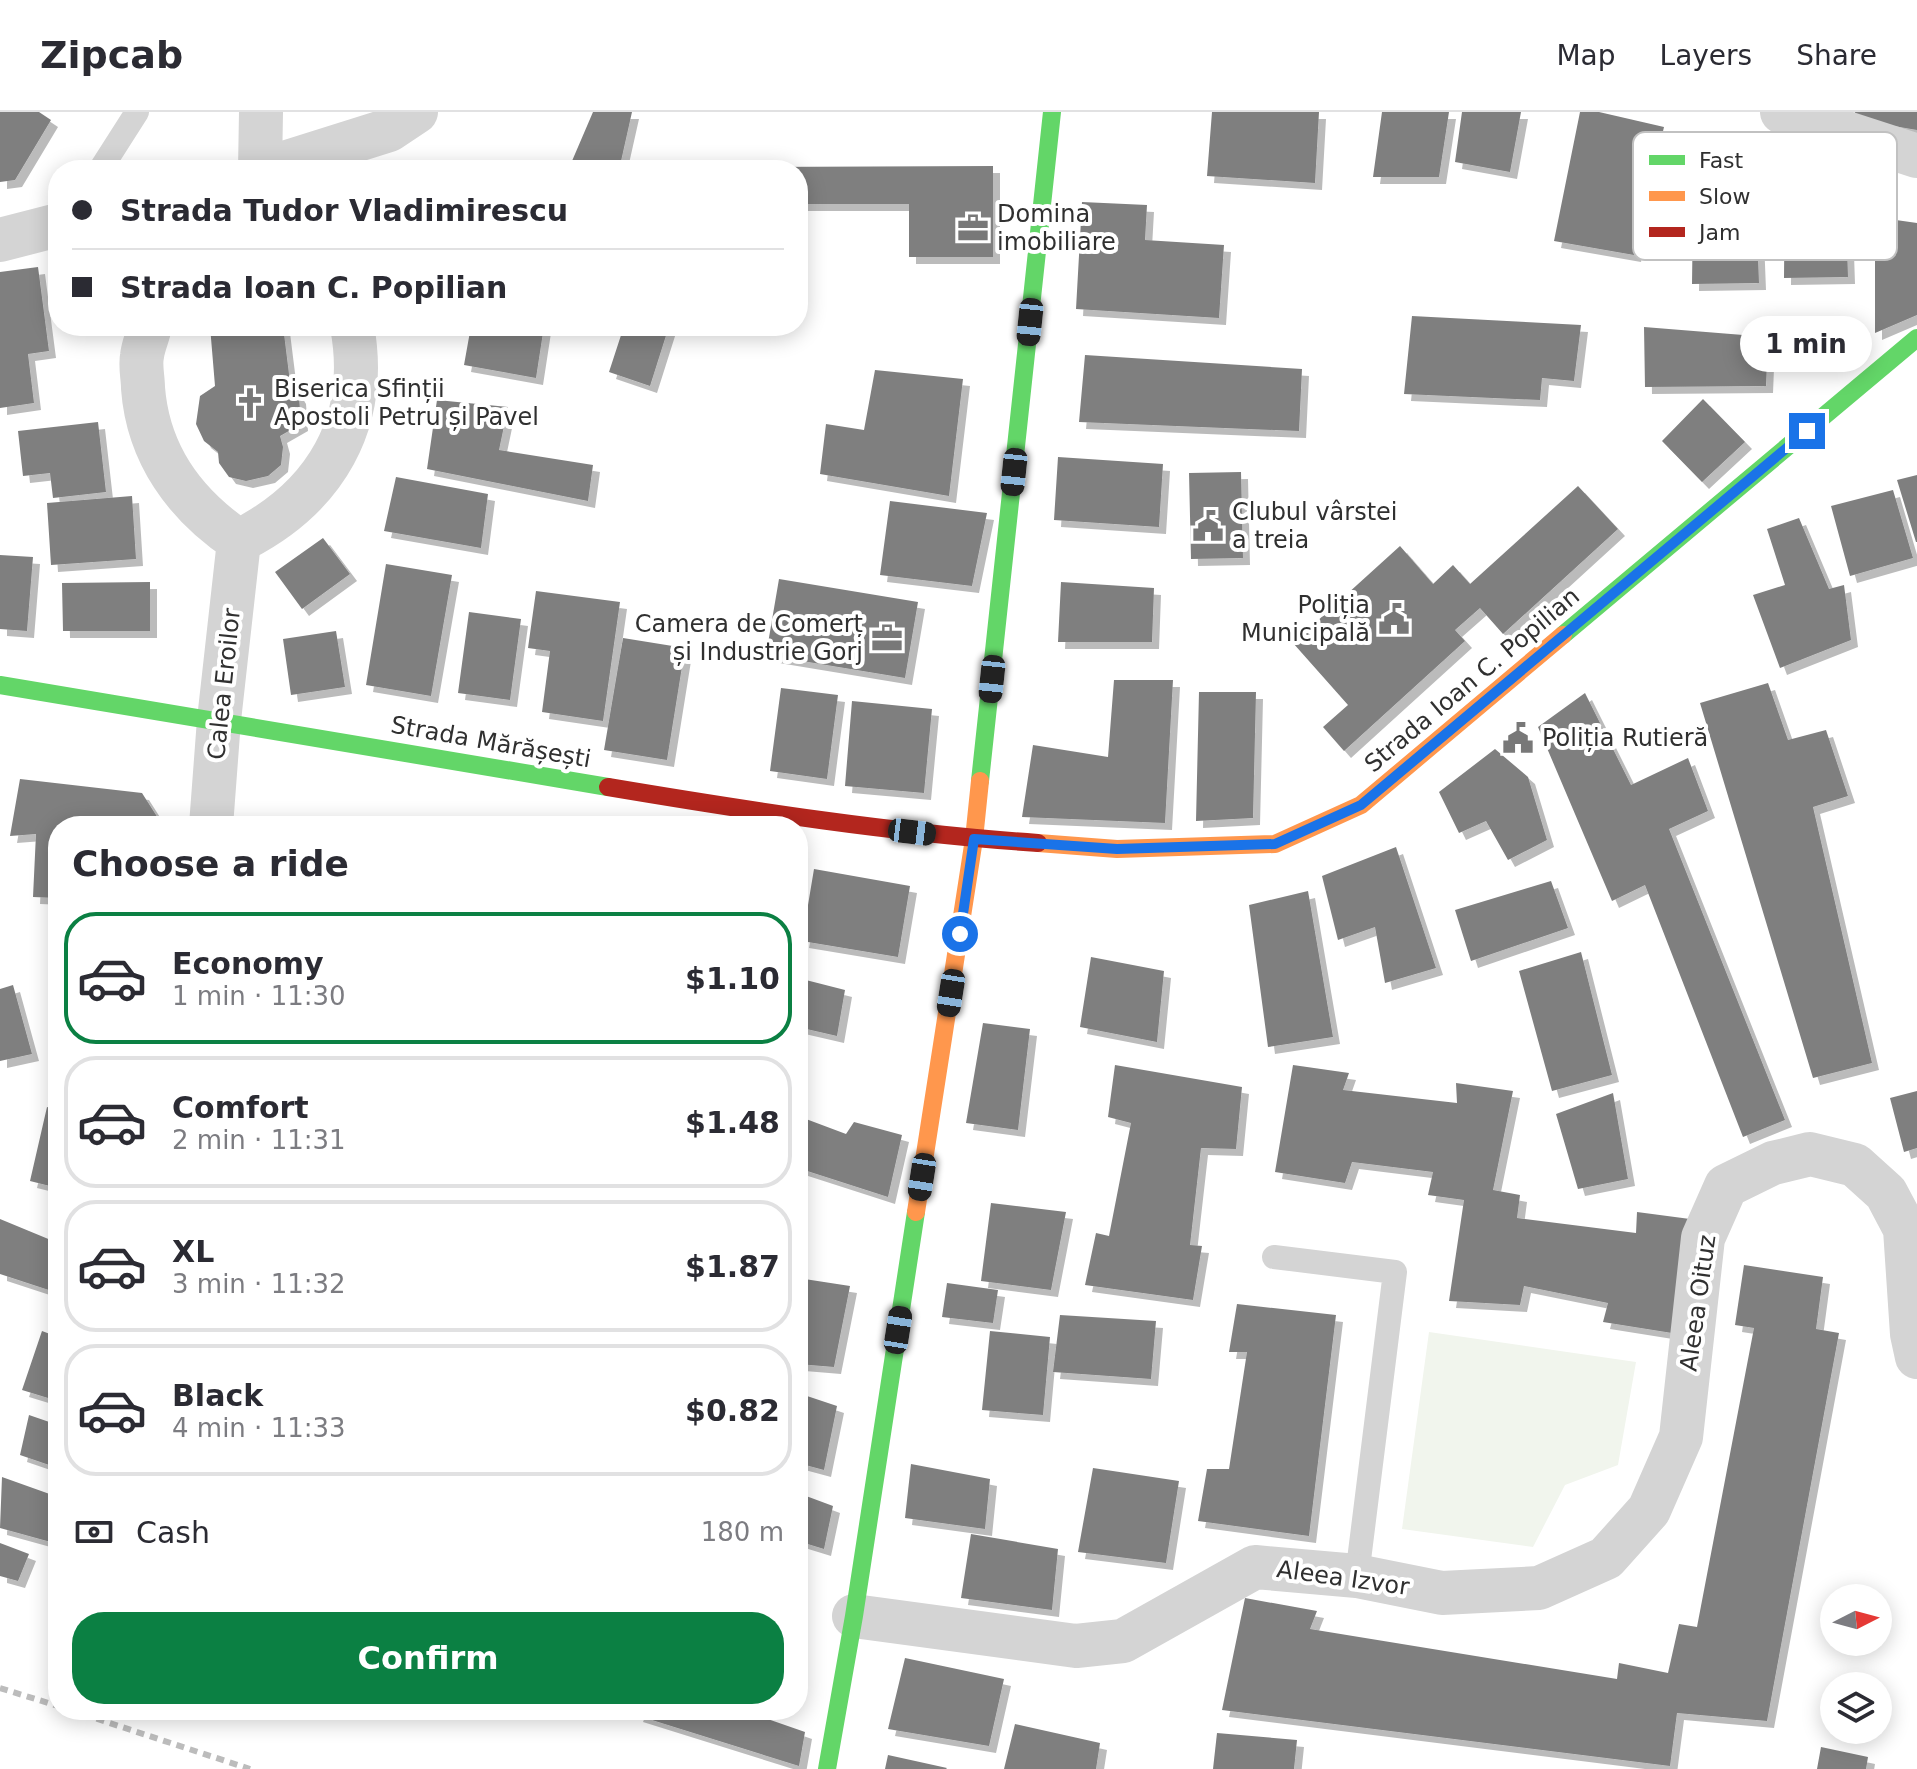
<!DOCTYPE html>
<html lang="en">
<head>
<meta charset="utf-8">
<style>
  :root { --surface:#fff; --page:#f7f7f7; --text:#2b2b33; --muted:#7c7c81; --line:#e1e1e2; --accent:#0b8043 }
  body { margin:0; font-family:"DejaVu Sans",sans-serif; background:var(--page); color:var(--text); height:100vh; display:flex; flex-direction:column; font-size:30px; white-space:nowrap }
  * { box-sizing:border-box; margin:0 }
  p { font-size:26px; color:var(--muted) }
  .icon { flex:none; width:44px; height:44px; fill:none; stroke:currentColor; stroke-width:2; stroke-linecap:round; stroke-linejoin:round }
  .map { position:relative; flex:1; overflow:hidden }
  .sheet { position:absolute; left:48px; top:704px; width:760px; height:904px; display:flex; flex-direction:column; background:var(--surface); border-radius:32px; box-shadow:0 4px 20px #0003 }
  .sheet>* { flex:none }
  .guide { position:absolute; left:48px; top:48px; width:760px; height:176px; border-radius:32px; box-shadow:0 4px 20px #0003; display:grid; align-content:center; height:176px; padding:0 24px; background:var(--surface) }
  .needle { width:52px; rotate:84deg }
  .buttons { position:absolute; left:1820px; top:1472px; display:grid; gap:16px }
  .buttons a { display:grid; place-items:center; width:72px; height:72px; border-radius:50%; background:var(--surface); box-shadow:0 4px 20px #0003; font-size:40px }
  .end { position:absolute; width:36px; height:36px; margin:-18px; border:10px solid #1a73e8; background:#fff; box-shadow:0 0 0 4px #fff }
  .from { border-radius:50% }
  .bubble { position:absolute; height:56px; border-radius:28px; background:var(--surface); box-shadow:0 4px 20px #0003; font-size:26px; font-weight:600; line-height:56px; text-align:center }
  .car { position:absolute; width:24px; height:48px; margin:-24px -12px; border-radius:10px; box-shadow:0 0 6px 2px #0007; background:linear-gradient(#222 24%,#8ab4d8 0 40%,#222 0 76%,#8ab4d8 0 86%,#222 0) }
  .guide b { display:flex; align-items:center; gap:28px; height:76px; font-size:30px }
  .guide b+b { border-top:2px solid var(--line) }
  .guide i { width:20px; height:20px; background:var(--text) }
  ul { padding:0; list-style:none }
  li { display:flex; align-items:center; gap:24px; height:132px; margin:0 16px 12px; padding:0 8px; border:4px solid var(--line); border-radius:32px }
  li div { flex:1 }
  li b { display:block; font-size:30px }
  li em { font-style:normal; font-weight:600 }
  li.active { border-color:var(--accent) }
  li>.icon { width:72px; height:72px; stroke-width:1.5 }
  h2 { padding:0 24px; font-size:36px; line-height:96px }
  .pay { display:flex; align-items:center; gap:20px; height:88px; padding:0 24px; font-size:30px }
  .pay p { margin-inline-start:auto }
  .cta { display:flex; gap:16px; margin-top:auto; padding:16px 24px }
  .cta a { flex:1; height:92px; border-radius:32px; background:var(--accent); color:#fff; font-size:32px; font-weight:600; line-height:92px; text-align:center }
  header { display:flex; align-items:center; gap:48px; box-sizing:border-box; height:112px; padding:0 40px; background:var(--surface); border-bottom:2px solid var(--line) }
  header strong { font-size:38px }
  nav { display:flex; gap:44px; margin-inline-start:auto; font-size:28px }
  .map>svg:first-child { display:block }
  .green { fill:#f1f5ed }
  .building { fill:#7f7f7f; filter:url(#shadow) }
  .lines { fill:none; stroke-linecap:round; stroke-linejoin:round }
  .lane { stroke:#d4d4d4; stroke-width:24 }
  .street { stroke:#d4d4d4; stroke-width:44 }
  .fast { stroke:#63d668; stroke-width:18 }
  .slow { stroke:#ff974d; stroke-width:18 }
  .jam { stroke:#b3261e; stroke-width:18 }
  .rail { stroke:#bcbcbc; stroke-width:6; stroke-dasharray:8 6; stroke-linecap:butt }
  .route { stroke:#1a73e8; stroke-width:10 }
  .labels { text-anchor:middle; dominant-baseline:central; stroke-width:8; stroke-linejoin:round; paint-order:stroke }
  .poi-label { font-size:24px; fill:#303030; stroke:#fff; text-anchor:start }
  .street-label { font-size:24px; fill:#303030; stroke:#fff }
  .key { fill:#fff; stroke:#c1c1c1; stroke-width:2 }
  .key-label { font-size:22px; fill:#303030 }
</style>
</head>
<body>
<header>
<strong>Zipcab</strong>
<nav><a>Map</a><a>Layers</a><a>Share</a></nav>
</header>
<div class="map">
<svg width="1917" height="1657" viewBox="0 0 1917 1657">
  <defs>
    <filter id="shadow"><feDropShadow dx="7" dy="7" stdDeviation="0" flood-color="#0004"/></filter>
  </defs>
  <rect width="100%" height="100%" fill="#fff"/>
  <path class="green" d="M1429 1220 1636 1250 1618 1353 1565 1373 1533 1435 1402 1417Z"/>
  <path class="building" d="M0 0H39L51 8 15 68 0 70Z
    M593 0H632L619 58H592L572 49Z
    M1212 0H1319L1315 71 1207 64Z
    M1382 0H1449L1439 65H1373Z
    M1462 0H1521L1510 60 1455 50Z
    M1580 0H1599L1664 15 1634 143 1554 129Z
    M1855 0H1917V18L1853 7Z
    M993 54V145H909V92H798V58H730V55Z
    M1785 60 1845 75 1848 165 1784 166Z
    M1082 90 1147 93 1145 128 1224 133 1219 206 1076 197Z
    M1756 95 1759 171 1692 172 1693 96Z
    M1875 105 1917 111V203L1875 221Z
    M38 155 49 239 28 242 34 291 0 296V160Z
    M1412 204 1581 213 1574 269 1542 266 1540 288 1404 282Z
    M210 214H283L290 270 299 285 301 312 280 324 283 335 281 353 268 364 246 369 229 365 219 351 218 340 204 329 196 312 200 284 215 274Z
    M471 214H544L536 266 464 253Z
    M624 214H669L650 274 609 260Z
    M1644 215 1768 225 1766 274 1645 275Z
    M1085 243 1302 257 1299 319 1079 310Z
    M875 258 963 267 949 384 820 362 826 312 864 318Z
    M1703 287 1745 330 1702 370 1662 329Z
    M437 288 508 295 499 338 593 353 588 389 427 357Z
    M98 310 106 380 53 386 50 361 23 364 18 319Z
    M1058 345 1163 352 1159 415 1054 408Z
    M1241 360 1243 446 1191 447 1189 361Z
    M1917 363V430H1916L1897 368Z
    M396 365 488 382 481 436 384 419Z
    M1578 374 1618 417 1503 522 1480 496 1455 518 1465 529 1344 639 1323 615 1348 593 1293 531 1400 434 1433 472 1453 453 1470 472Z
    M1893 378 1913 446 1850 464 1831 394Z
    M132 384 136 447 51 453 47 391Z
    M890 389 987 401 972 474 880 463Z
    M1799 406 1829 477 1844 473 1851 528 1780 556 1753 483 1785 473 1767 417Z
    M323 426 350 462 302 497 275 460Z
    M0 443 33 445 27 519 0 517Z
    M386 452 452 463 431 584 366 573Z
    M779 467 918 490 905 566 766 543Z
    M150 470V519H63L62 471Z
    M1061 470 1154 476 1152 530H1058Z
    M536 479 620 490 603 609 542 600 550 539 528 536Z
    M469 500 521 507 510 588 458 581Z
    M336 519 345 575 291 583 283 527Z
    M623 526 685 536 667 648 604 638Z
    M1114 568H1173L1165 711 1022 705 1033 633 1108 645Z
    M1768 571 1788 628 1826 618 1848 684 1813 695 1872 951 1813 966 1700 591Z
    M781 576 838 583 827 667 770 659Z
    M1199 580H1256L1253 706 1196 709Z
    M1585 581 1631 673 1688 646 1708 699 1669 717 1785 1008 1743 1025 1645 773 1612 789 1538 615Z
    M852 589 932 597 924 681 845 674Z
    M1495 637 1528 665 1547 728 1508 748 1486 709 1459 721 1439 680Z
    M20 667 142 681 163 714H58V786L33 785 36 722 10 724Z
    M272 704 337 711 336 714H271Z
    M1396 735 1436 856 1385 871 1375 815 1338 828 1322 764Z
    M814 757 910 774 898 845 802 829Z
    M1551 769 1568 816 1471 849 1455 798Z
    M1308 779 1333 925 1268 935 1249 793Z
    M1581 840 1612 963 1552 979 1519 859Z
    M1091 845 1164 859 1157 930 1080 915Z
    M798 866 845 878 837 924 798 915Z
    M13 873 32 942 0 949V877Z
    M983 911 1030 917 1018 1018 966 1011Z
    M1115 953 1242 975 1236 1037 1201 1036 1190 1133 1202 1134 1193 1188 1085 1173 1096 1121 1109 1124 1131 1011 1108 1005Z
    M1293 953 1349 961 1343 978 1457 991 1456 971 1513 979 1493 1078 1520 1083 1517 1106 1636 1121 1637 1100 1690 1107 1672 1221 1603 1210 1608 1191 1524 1174 1520 1193 1449 1189 1464 1088 1428 1083 1433 1060 1352 1050 1345 1071 1275 1060Z
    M1917 979V1036L1904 1040 1890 986Z
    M1613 981 1628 1067 1578 1077 1556 1002Z
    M47 995 58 998V1076L30 1069Z
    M798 1004 846 1022 854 1010 902 1023 888 1085 798 1056Z
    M991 1091 1066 1100 1051 1178 981 1169Z
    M0 1107 58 1131V1181L0 1162Z
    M1744 1153 1823 1165 1816 1217 1839 1221 1767 1609 1677 1601 1670 1654 1222 1598 1245 1486 1317 1499 1310 1517 1617 1567 1619 1551 1668 1561 1679 1512 1697 1515 1754 1216 1735 1213Z
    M798 1166 850 1174 834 1255 798 1252Z
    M947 1171 998 1178 993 1211 942 1205Z
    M1237 1192 1336 1203 1309 1424 1198 1409 1207 1357H1229L1247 1240H1229Z
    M1060 1203 1156 1209 1151 1267 1053 1260Z
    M42 1219 58 1225V1289L22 1278Z
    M990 1219 1050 1225 1043 1303 982 1298Z
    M798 1281 837 1294 824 1358 798 1351Z
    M29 1303 58 1313V1356L20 1343Z
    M911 1352 990 1367 985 1417 905 1406Z
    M1093 1356 1179 1369 1166 1451 1078 1440Z
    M2 1365 58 1385V1432L0 1416Z
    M798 1381 833 1394 824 1437 798 1429Z
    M971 1422 1058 1437 1052 1498 961 1486Z
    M0 1431 29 1442 18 1469 0 1464Z
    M905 1546 1004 1567 989 1634 888 1617Z
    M638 1598H742L805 1620 799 1654 636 1603Z
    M1015 1612 1100 1631 1096 1657H1004Z
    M1217 1621 1297 1628 1294 1657H1213Z
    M1821 1635 1868 1645 1866 1657H1817Z
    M888 1643 947 1656 946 1657H885Z"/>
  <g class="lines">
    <path class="lane" d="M100 58 137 0
      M1274 1145 1395 1160 1357 1464"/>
    <path class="street" d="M1782 0 1917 44
      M260 58 261 0
      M262 58 389 18 416 0
      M0 128 58 113
      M150 214C148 224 143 234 142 244 140 254 143 266 143 276 148 342 185 393 239 429
      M239 429C325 386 370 311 352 214
      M211 714 219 608 239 429
      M854 1504 1076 1534 1123 1529 1255 1455 1357 1464 1442 1481 1539 1476 1606 1446 1649 1398 1681 1325 1703 1126 1726 1074 1773 1051 1810 1042 1855 1053 1886 1081 1905 1117 1912 1222 1917 1245"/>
    <path class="fast" d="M1563 523 1917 226
      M0 573 608 675
      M980 669 1052 0
      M827 1657 854 1504 916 1100"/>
    <path class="slow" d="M1038 731 1117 737 1275 732 1361 693 1563 523
      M916 1100 974 727 980 669"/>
    <path class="jam" d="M608 675C751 699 893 721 1038 731"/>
    <path class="rail" d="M0 1576 58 1594
      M70 1598 250 1657"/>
  </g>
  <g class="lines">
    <path class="route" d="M960 822 974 727 1117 737 1275 732 1361 693 1807 319"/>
  </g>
  <defs>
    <symbol id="office-bare" viewBox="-9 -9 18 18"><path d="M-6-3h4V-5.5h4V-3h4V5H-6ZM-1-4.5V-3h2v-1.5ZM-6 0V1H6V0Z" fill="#787878" stroke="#fff" stroke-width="2.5" paint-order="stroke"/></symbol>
    <symbol id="church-bare" viewBox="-9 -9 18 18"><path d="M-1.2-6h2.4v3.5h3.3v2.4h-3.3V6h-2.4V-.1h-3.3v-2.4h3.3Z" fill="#787878" stroke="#fff" stroke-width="2.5" paint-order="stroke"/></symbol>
    <symbol id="civic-bare" viewBox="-9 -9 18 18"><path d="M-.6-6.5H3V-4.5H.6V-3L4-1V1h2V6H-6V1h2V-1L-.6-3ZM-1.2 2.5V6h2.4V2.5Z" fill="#787878" stroke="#fff" stroke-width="2.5" paint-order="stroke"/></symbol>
  </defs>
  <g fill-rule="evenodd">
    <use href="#office-bare" x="951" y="94" width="44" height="44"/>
    <use href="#church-bare" x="228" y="269" width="44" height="44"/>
    <use href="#civic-bare" x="1186" y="392" width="44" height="44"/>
    <use href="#civic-bare" x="1372" y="485" width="44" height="44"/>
    <use href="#office-bare" x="865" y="504" width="44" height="44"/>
    <use href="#civic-bare" x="1496" y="604" width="44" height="44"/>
  </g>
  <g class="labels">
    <g class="poi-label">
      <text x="997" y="102">Domina<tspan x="997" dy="28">imobiliare</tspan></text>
      <text x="274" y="277">Biserica Sfinții<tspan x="274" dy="28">Apostoli Petru și Pavel</tspan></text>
      <text x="1232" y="400">Clubul vârstei<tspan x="1232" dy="28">a treia</tspan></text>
      <text x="1370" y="493" text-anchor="end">Poliția<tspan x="1370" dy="28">Municipală</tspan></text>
      <text x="863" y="512" text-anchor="end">Camera de Comerț<tspan x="863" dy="28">și Industrie Gorj</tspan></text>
      <text x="1542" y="626">Poliția Rutieră</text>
    </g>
    <g class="street-label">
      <text transform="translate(1472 568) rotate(-40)">Strada Ioan C. Popilian</text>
      <text transform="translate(224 572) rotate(-84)">Calea Eroilor</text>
      <text transform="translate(491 630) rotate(10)">Strada Mărășești</text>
      <text transform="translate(1698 1191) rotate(-82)">Aleea Oituz</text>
      <text transform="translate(1343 1466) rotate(8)">Aleea Izvor</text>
    </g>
  </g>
  <rect x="1633" y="20" width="264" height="128" rx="12" class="key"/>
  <rect x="1649" y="43" width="36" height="10" fill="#63d668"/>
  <rect x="1649" y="79" width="36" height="10" fill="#ff974d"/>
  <rect x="1649" y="115" width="36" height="10" fill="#b3261e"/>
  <g class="key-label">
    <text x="1699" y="56">Fast</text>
    <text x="1699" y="92">Slow</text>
    <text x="1699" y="128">Jam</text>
  </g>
</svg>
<div class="buttons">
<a><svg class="needle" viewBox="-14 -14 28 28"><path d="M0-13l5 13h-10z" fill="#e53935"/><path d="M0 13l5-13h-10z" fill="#7c7c81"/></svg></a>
<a><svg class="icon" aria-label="layers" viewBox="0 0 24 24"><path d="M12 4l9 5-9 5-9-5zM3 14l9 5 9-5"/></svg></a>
</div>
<i class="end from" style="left:960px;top:822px"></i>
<i class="end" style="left:1807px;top:319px"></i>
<div class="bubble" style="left:1740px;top:204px;width:132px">1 min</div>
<i class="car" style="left:1030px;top:210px;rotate:186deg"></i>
<i class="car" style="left:1014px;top:360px;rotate:186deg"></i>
<i class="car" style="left:992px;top:567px;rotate:186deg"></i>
<i class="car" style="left:912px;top:720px;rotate:97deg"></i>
<i class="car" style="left:951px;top:881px;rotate:189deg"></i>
<i class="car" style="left:922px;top:1065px;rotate:189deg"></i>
<i class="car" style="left:898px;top:1218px;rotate:9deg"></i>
<div class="guide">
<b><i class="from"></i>Strada Tudor Vladimirescu</b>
<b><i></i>Strada Ioan C. Popilian</b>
</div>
<section class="sheet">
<h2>Choose a ride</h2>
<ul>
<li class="active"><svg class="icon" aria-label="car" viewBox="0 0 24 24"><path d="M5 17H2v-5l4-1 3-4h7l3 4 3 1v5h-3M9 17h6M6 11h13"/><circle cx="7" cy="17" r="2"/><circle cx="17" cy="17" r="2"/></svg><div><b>Economy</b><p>1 min · 11:30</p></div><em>$1.10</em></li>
<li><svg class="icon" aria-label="car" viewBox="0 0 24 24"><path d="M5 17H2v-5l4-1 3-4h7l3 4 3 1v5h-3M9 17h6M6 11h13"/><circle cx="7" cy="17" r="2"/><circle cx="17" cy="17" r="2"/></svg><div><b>Comfort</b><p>2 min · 11:31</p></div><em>$1.48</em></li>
<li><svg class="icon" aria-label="car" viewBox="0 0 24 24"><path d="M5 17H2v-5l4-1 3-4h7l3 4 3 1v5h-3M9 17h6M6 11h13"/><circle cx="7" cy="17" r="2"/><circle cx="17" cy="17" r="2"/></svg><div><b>XL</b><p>3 min · 11:32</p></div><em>$1.87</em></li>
<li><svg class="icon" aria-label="car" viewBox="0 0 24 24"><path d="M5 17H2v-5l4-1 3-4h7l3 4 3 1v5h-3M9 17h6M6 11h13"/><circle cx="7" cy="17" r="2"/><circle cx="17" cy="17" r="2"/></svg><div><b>Black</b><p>4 min · 11:33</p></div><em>$0.82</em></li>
</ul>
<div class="pay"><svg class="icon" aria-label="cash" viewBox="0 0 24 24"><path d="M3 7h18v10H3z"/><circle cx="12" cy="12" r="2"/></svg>Cash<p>180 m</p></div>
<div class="cta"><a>Confirm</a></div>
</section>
</div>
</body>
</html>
